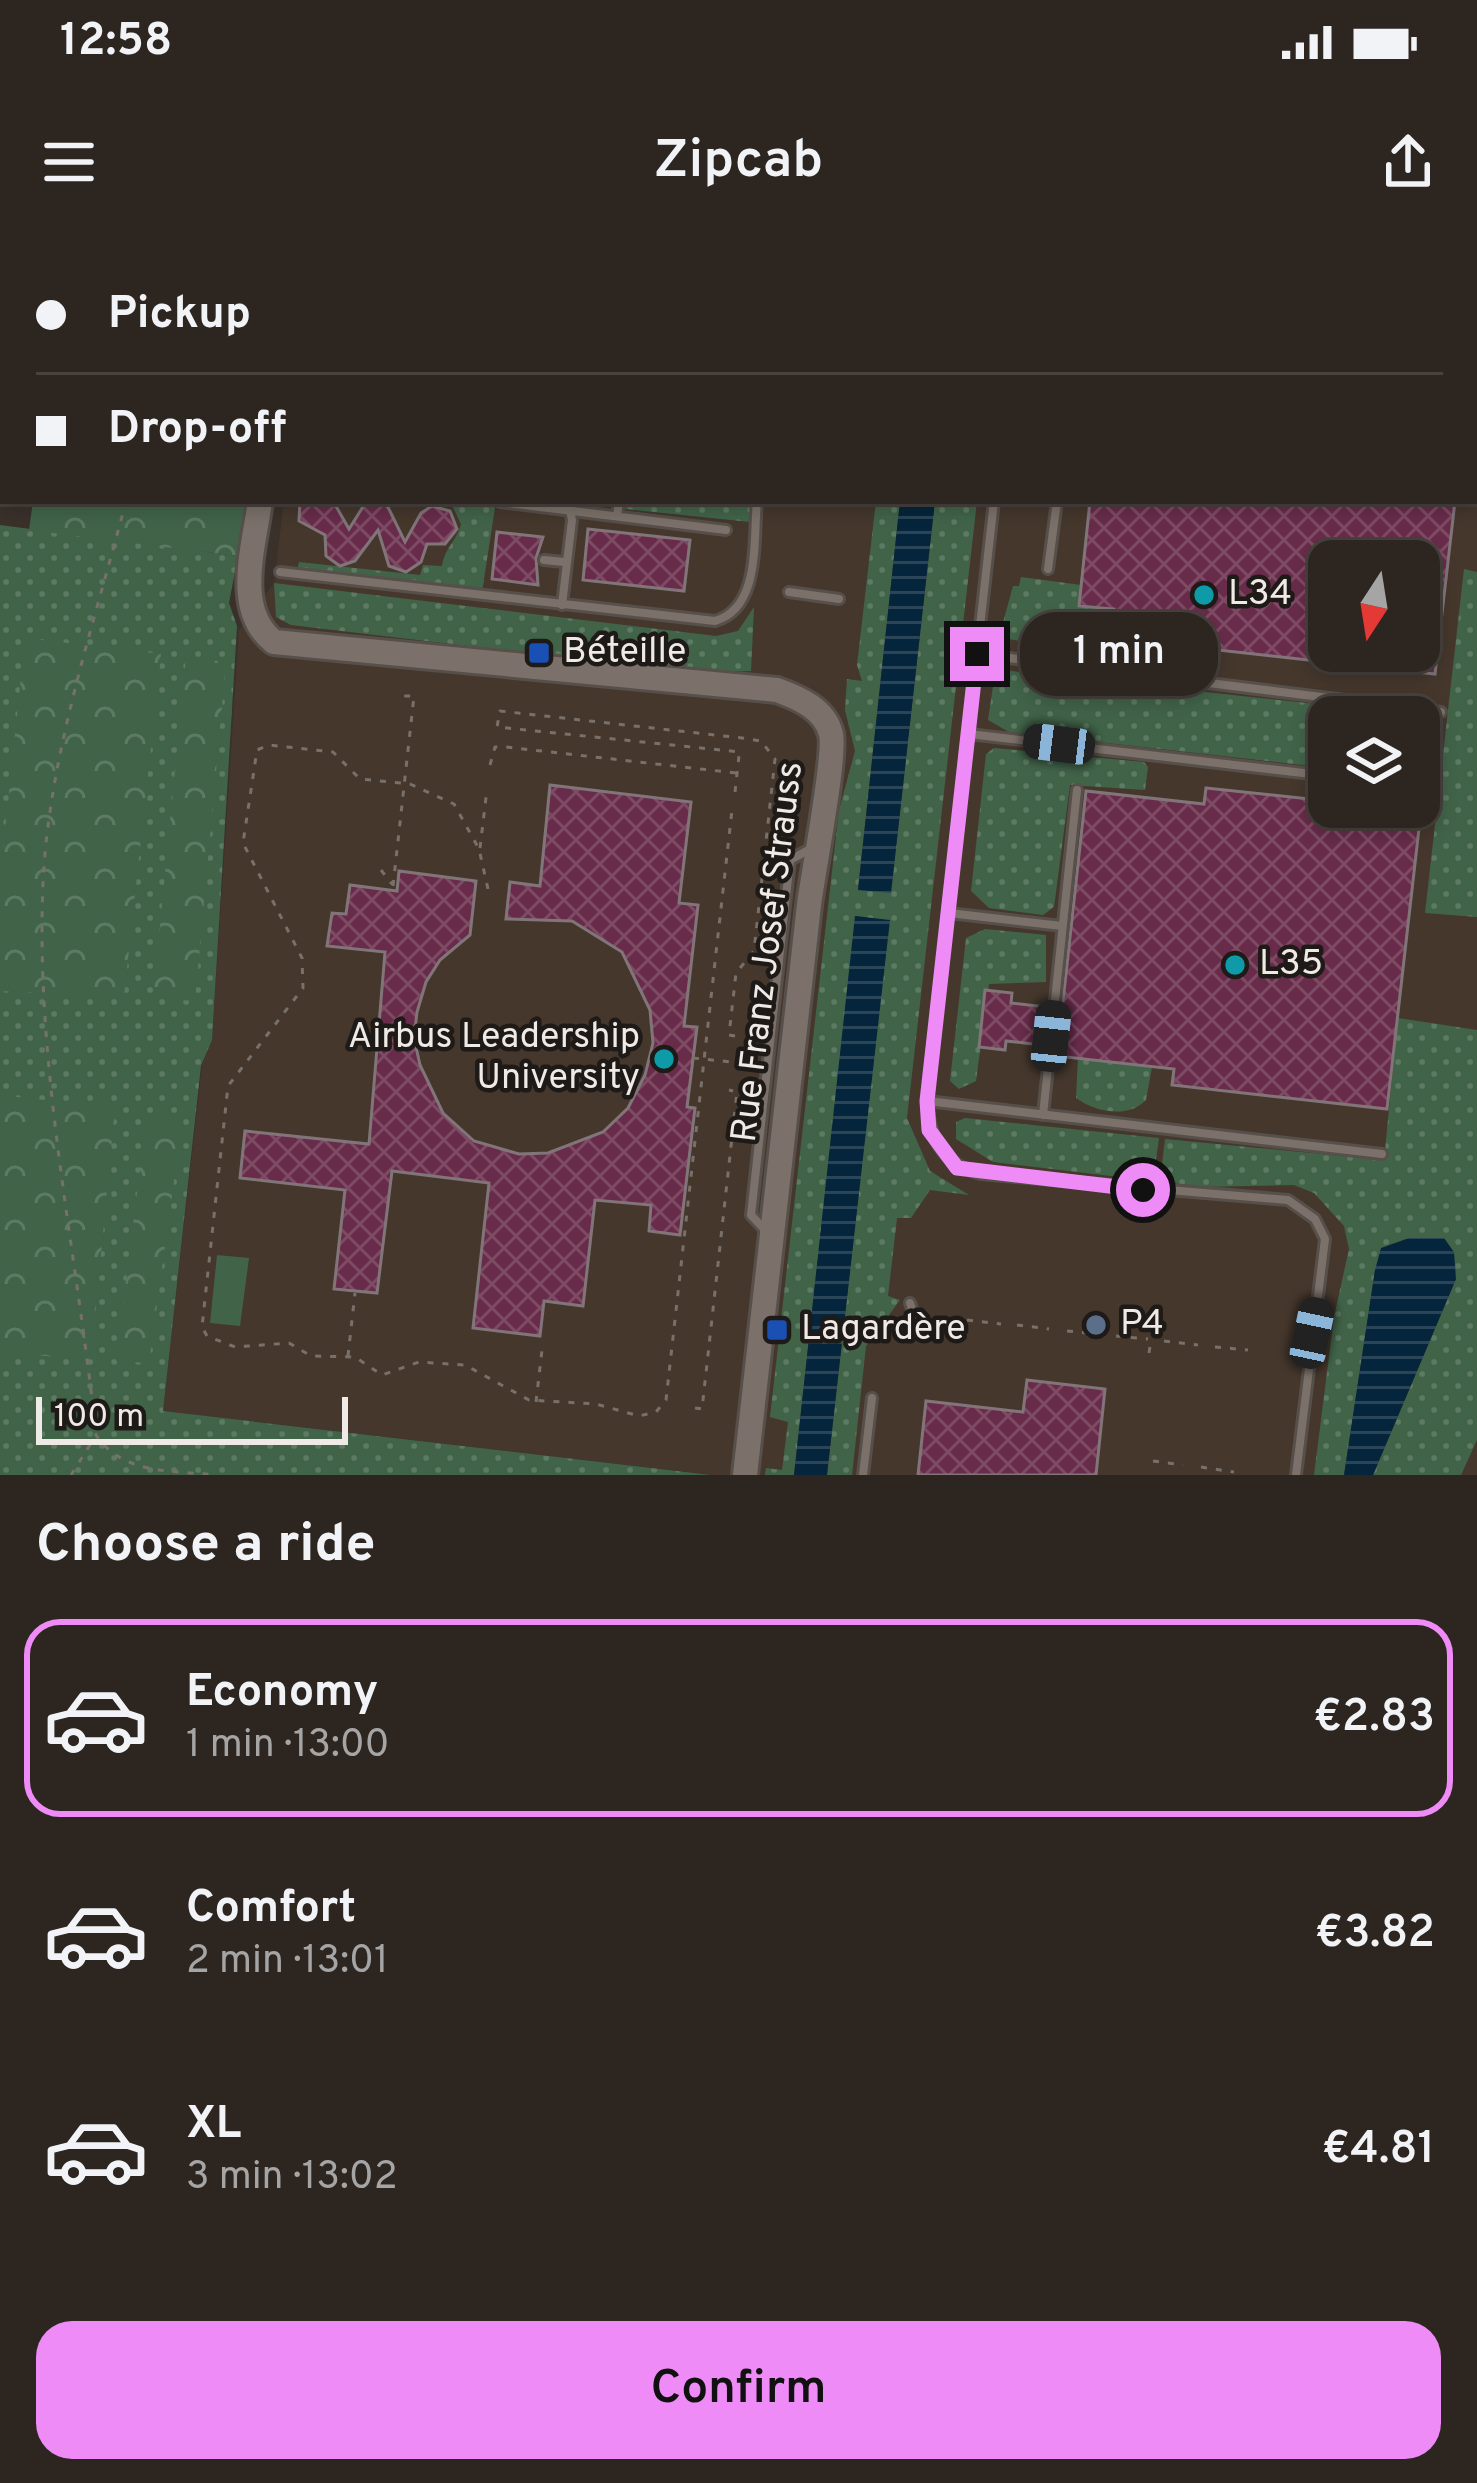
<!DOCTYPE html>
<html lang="en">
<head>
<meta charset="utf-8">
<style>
  :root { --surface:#2c2520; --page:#38312d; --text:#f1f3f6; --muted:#a6a5a5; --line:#48423e; --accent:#ef8bf6 }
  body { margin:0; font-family:Overpass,sans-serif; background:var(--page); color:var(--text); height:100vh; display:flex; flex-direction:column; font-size:45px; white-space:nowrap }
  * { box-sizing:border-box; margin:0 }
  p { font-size:39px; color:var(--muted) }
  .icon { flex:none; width:66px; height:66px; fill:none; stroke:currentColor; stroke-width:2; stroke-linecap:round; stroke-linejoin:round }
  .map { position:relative; height:1235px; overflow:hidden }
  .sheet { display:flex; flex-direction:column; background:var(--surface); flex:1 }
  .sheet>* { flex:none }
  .banner { position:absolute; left:0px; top:0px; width:1479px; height:264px; box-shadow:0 6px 18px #0003,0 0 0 3px var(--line); display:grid; align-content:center; height:264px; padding:0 36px; background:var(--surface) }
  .needle { width:78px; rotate:192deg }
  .controls { position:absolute; left:1308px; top:300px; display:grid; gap:24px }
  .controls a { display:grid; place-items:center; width:132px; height:132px; border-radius:24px; background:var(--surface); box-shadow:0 6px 18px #0003,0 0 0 3px var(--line); font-size:60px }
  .scale { position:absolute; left:36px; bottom:30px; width:312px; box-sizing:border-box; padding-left:12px; border:6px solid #f0eae6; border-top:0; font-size:33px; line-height:42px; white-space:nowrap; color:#f0eae6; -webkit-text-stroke:9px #1e1a17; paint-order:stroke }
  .end { position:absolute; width:54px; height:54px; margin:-27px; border:15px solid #ef8bf6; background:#111; box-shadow:0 0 0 6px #111 }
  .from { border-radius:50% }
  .bubble { position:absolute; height:84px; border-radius:36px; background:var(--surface); box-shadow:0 6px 18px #0003,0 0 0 3px var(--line); font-size:39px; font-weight:600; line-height:84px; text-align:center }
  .car { position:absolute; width:36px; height:72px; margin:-36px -18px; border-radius:15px; box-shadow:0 0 9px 3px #0007; background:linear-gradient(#222 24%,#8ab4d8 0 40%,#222 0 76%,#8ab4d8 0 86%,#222 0) }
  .banner b { display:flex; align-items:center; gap:42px; height:114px; font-size:45px }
  .banner b+b { border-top:3px solid var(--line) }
  .banner i { width:30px; height:30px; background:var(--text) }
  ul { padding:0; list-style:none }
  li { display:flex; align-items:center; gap:36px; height:198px; margin:0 24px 18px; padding:0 12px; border:6px solid transparent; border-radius:36px }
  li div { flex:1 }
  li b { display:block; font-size:45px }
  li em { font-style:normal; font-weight:600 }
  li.on { border-color:var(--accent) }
  li>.icon { width:108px; height:108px; stroke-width:1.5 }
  h2 { padding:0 36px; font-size:54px; line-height:144px }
  .primary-button { display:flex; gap:24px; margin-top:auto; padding:24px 36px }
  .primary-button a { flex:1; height:138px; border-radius:36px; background:var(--accent); color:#111; font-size:48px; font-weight:600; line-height:138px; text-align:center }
  .status { display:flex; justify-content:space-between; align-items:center; height:84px; padding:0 60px; background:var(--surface); direction:ltr }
  .status svg { height:33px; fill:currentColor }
  header { display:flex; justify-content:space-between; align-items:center; height:156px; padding:0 36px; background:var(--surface); font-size:54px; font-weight:600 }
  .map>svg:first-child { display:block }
  .built { fill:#45372c; fill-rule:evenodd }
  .grass { fill:url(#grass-dots) }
  .forest { fill:url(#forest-crowns) }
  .garden { fill:#416449 }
  .water { fill:url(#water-rules) }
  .building { fill:url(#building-cross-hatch); stroke:#81757a; stroke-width:3; fill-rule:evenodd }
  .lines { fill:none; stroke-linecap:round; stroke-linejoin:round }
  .lane-casing { stroke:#574f4a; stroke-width:14 }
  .secondary-casing { stroke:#574f4a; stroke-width:30 }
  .path { stroke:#78706a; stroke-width:3; stroke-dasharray:6 9; stroke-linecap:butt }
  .lane { stroke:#7b716a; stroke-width:8 }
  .secondary { stroke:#7b716a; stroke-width:24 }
  .route { stroke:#ef8bf6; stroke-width:15 }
  .culture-dot { fill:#0f9aa8; stroke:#1e1a17; stroke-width:4.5 }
  .transit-dot { fill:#1a4fb4; stroke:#1e1a17; stroke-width:4.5 }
  .service-dot { fill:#5c6f8a; stroke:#1e1a17; stroke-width:4.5 }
  .labels { text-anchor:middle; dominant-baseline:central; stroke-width:9; stroke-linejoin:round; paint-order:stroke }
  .poi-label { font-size:36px; fill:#f0eae6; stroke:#1e1a17; text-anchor:start }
  .street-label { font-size:36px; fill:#f0eae6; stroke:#1e1a17 }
</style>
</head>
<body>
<div class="status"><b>12:58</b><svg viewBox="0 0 49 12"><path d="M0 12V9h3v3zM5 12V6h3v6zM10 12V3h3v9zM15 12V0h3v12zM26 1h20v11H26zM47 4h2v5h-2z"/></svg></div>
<header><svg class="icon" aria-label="menu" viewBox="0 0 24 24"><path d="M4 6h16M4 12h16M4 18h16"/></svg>Zipcab<svg class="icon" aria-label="share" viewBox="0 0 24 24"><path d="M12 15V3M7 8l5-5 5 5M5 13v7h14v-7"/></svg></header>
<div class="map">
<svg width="1477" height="1235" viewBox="0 0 1477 1235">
  <defs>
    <pattern id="grass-dots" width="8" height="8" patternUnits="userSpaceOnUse" patternTransform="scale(3)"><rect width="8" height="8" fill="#416449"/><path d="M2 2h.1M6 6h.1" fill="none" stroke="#5d7a63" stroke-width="1.8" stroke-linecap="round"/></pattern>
    <pattern id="forest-crowns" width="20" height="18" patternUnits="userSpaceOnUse" patternTransform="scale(3)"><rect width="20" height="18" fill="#416449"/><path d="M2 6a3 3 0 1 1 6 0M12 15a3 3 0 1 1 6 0" fill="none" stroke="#5d7a63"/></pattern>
    <pattern id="water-rules" width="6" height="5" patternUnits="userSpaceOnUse" patternTransform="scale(3)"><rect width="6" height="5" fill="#05253c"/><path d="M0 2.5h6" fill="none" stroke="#2a4558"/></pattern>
    <pattern id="building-cross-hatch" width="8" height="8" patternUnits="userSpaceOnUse" patternTransform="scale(3)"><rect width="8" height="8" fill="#682c4a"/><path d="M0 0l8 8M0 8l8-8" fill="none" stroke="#7e4b64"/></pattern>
  </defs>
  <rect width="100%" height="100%" fill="#3a312b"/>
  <path class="built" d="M313 0H1477V1235H713L163 1171 202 826 212 800 239 390 274 343 284 261H1476V3ZM1329 321H1419V411H1329ZM1329 477H1419V567H1329Z"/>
  <path class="grass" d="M450 261H496L482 352 297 331 299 322 420 335 423 325 442 326C445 307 457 301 461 284Z
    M626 261H753L750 282 625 269Z
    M876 261H900L858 649 891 652 935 261H977L907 878 930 931 969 955 930 950 911 978H897L888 1056 900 1060 866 1106 852 1235H827L889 681 856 676 794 1235H765L766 1228 782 1230 788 1182 770 1177 839 570 855 511 845 470 847 439 862 441 857 425Z
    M0 285 238 316 229 363 237 386 212 800 201 826 163 1171 711 1235H0Z
    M1464 329 1477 332V677L1425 673Z
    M1021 337 1081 345 1079 366 1114 369 1103 412 1092 415 999 397 1013 346H1019Z
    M274 343 716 396 738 391 754 367 751 431 685 432 291 385 276 377Z
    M1002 430 1417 475 1427 480 1424 527 1419 531V477H1329V528L1009 492 988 480 995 433Z
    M994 508 1144 522 1148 527 1145 550 1070 545 1054 667 1043 675 989 668 971 651 986 514Z
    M985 689 1046 695V742L989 744 976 841 959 849 950 841 966 698Z
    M1398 778 1477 790V1200L1461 1235H1373L1456 1039 1375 1030 1344 1235H1314L1334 1077 1349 1009 1344 986 1314 953 1294 945 1200 947 1160 941 1165 899 1384 920Z
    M1078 818 1152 827 1146 860C1128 879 1095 872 1076 858Z
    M965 878 1159 898 1153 941 993 922 956 899V882Z"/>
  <path class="forest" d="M33 261H247L238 316 29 290Z
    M25 398 161 414 124 756 0 751V640Z
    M186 417 226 422 195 761 153 758Z
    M0 855 115 868 91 1118 0 1114Z
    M147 874 183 875 149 1123 116 1121Z"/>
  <path class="garden" d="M217 1015 249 1018 240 1086 210 1083Z"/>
  <path class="water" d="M900 261H935L891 653 858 650Z
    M855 676 890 680 827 1235H794Z
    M1409 998H1444L1454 1012 1456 1039 1373 1235H1344L1375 1030 1381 1008Z"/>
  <path class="building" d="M300 261H333L349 289 366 262 385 261 405 302 421 273 432 266 450 271 457 289 445 304H427L421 322 406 332 389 326 378 290 355 321 340 326 326 316 325 295 299 281Z
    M1090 261H1455L1435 434 1110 398 1114 369 1079 366ZM1329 321H1419V411H1329Z
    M588 289 690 300 684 351 583 340Z
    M497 292 543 297 536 318 538 345 492 339Z
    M550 545 691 562 679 663 698 665 684 786 697 787 687 867 695 868 680 995 649 991 651 965 595 960 583 1066 544 1061 540 1096 473 1088 489 943 392 931 377 1053 334 1049 345 950 240 938 245 891 369 904 385 712 327 706 332 673 346 674 350 645 397 651 399 631 476 641 470 695 440 720 426 742 417 772 414 798 420 825 443 873 474 901 519 914 548 913 603 892 628 868 645 835 653 803 650 770 622 712 572 681 506 679 510 642 540 646Z
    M1206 548 1329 561V567L1421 571 1387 869 1172 845 1174 829 1057 816 1086 551 1204 564Z
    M985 750 1012 753 1011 763 1046 767 1042 805 1006 801 1005 810 979 807Z
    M1027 1140 1105 1149 1096 1235H918L926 1161 1023 1172Z"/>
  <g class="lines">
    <defs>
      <path id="lane" d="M606 3V0
        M787 3V0
        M1023 3V0
        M1476 85H1477
        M994 261 927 861C930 900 942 924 981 934L1288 960 1315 979 1325 999 1296 1235
        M500 262 726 290
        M617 276 619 261
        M544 320 564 322
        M1048 329 1057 261
        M280 332 715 381C761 368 753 300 757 261
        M789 352 839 359
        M562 365 572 280 568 261
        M977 414 1441 472
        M969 494 1329 536
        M1419 547 1432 548
        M949 673 1062 686
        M927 861 1382 914
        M1043 875 1077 550
        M765 990 751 975 790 620 814 607
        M910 1063 919 1090
        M863 1235 872 1158"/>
      <path id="secondary" d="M289 3 290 0
        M260 261C254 307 233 370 274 402L777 450C799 458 825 469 831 494 836 516 813 633 809 665 786 855 765 1045 745 1235"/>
    </defs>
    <use href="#lane" class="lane-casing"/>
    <use href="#secondary" class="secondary-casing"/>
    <path class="path" d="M185 3V0
      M126 261C94 385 49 514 43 643 35 828 77 1012 96 1195 123 1235 171 1230 215 1235
      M490 525 495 507H506L736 533
      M735 552 739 516
      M480 608 487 549
      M381 630 392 644
      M393 646 414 456H402
      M488 649 479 609 454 564 410 544 360 539 333 512 269 505 257 510 243 603 302 718 303 748 228 846 202 1087 207 1096 235 1107 289 1103 311 1116 355 1117 382 1135 419 1122 465 1125 529 1160 596 1164 639 1176 656 1172 666 1160 732 570
      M735 796 729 795 736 733 754 711 775 519 761 501 742 498 500 471 497 487 740 512
      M693 818 751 824
      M967 1080 1001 1084
      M1017 1085 1049 1089
      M1067 1091 1099 1094
      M949 1093 951 1078
      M1116 1096 1148 1099
      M1164 1101 1198 1105
      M1215 1107 1248 1110
      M1149 1113 1151 1100
      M348 1116 355 1053
      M536 1162 542 1110
      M695 1168 702 1169 737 852 729 850
      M1153 1221 1183 1225
      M1201 1227 1234 1232
      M71 1235 95 1197"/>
    <use href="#lane" class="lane"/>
    <use href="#secondary" class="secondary"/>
  </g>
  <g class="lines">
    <path class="route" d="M977 414 927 861 929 890 957 928 1143 950"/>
  </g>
  <g class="culture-dot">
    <circle cx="1204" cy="355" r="12"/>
    <circle cx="1235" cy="725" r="12"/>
    <circle cx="664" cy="819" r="12"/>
  </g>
  <g class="transit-dot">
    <rect x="527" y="401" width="24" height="24" rx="6"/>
    <rect x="765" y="1078" width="24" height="24" rx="6"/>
  </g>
  <circle class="service-dot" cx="1096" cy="1085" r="12"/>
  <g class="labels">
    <g class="poi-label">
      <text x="1228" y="355">L34</text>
      <text x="563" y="413">Béteille</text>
      <text x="1259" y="725">L35</text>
      <text x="640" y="798" text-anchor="end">Airbus Leadership<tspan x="640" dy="41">University</tspan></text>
      <text x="1120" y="1085">P4</text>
      <text x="801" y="1090">Lagardère</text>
    </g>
    <g class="street-label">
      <text transform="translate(769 712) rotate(-83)">Rue Franz Josef Strauss</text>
    </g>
  </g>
</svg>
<div class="controls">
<a><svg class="needle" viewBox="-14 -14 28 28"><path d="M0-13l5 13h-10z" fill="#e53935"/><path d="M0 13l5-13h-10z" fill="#a6a5a5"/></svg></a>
<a><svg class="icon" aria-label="layers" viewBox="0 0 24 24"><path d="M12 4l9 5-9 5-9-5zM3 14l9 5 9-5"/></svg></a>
</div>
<div class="scale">100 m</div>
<i class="end from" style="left:1143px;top:950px"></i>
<i class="end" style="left:977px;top:414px"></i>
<div class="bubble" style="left:1020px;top:372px;width:198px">1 min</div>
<i class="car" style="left:1059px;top:504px;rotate:277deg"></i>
<i class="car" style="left:1051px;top:796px;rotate:6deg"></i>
<i class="car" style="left:1312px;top:1093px;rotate:12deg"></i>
<div class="banner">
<b><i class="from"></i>Pickup</b>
<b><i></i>Drop-off</b>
</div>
</div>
<section class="sheet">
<h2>Choose a ride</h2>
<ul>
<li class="on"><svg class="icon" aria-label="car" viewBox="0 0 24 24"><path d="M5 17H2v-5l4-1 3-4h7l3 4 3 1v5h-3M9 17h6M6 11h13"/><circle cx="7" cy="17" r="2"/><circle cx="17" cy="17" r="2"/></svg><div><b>Economy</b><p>1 min · 13:00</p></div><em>€2.83</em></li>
<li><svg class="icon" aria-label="car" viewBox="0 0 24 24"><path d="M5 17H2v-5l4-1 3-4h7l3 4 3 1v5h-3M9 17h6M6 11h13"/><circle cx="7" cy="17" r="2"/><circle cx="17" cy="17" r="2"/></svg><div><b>Comfort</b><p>2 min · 13:01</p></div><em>€3.82</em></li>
<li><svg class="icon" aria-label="car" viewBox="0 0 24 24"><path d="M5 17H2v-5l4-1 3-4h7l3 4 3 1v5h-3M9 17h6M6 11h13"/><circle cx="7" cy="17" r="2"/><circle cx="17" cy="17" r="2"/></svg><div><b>XL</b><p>3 min · 13:02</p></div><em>€4.81</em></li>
</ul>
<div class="primary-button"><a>Confirm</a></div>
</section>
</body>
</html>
